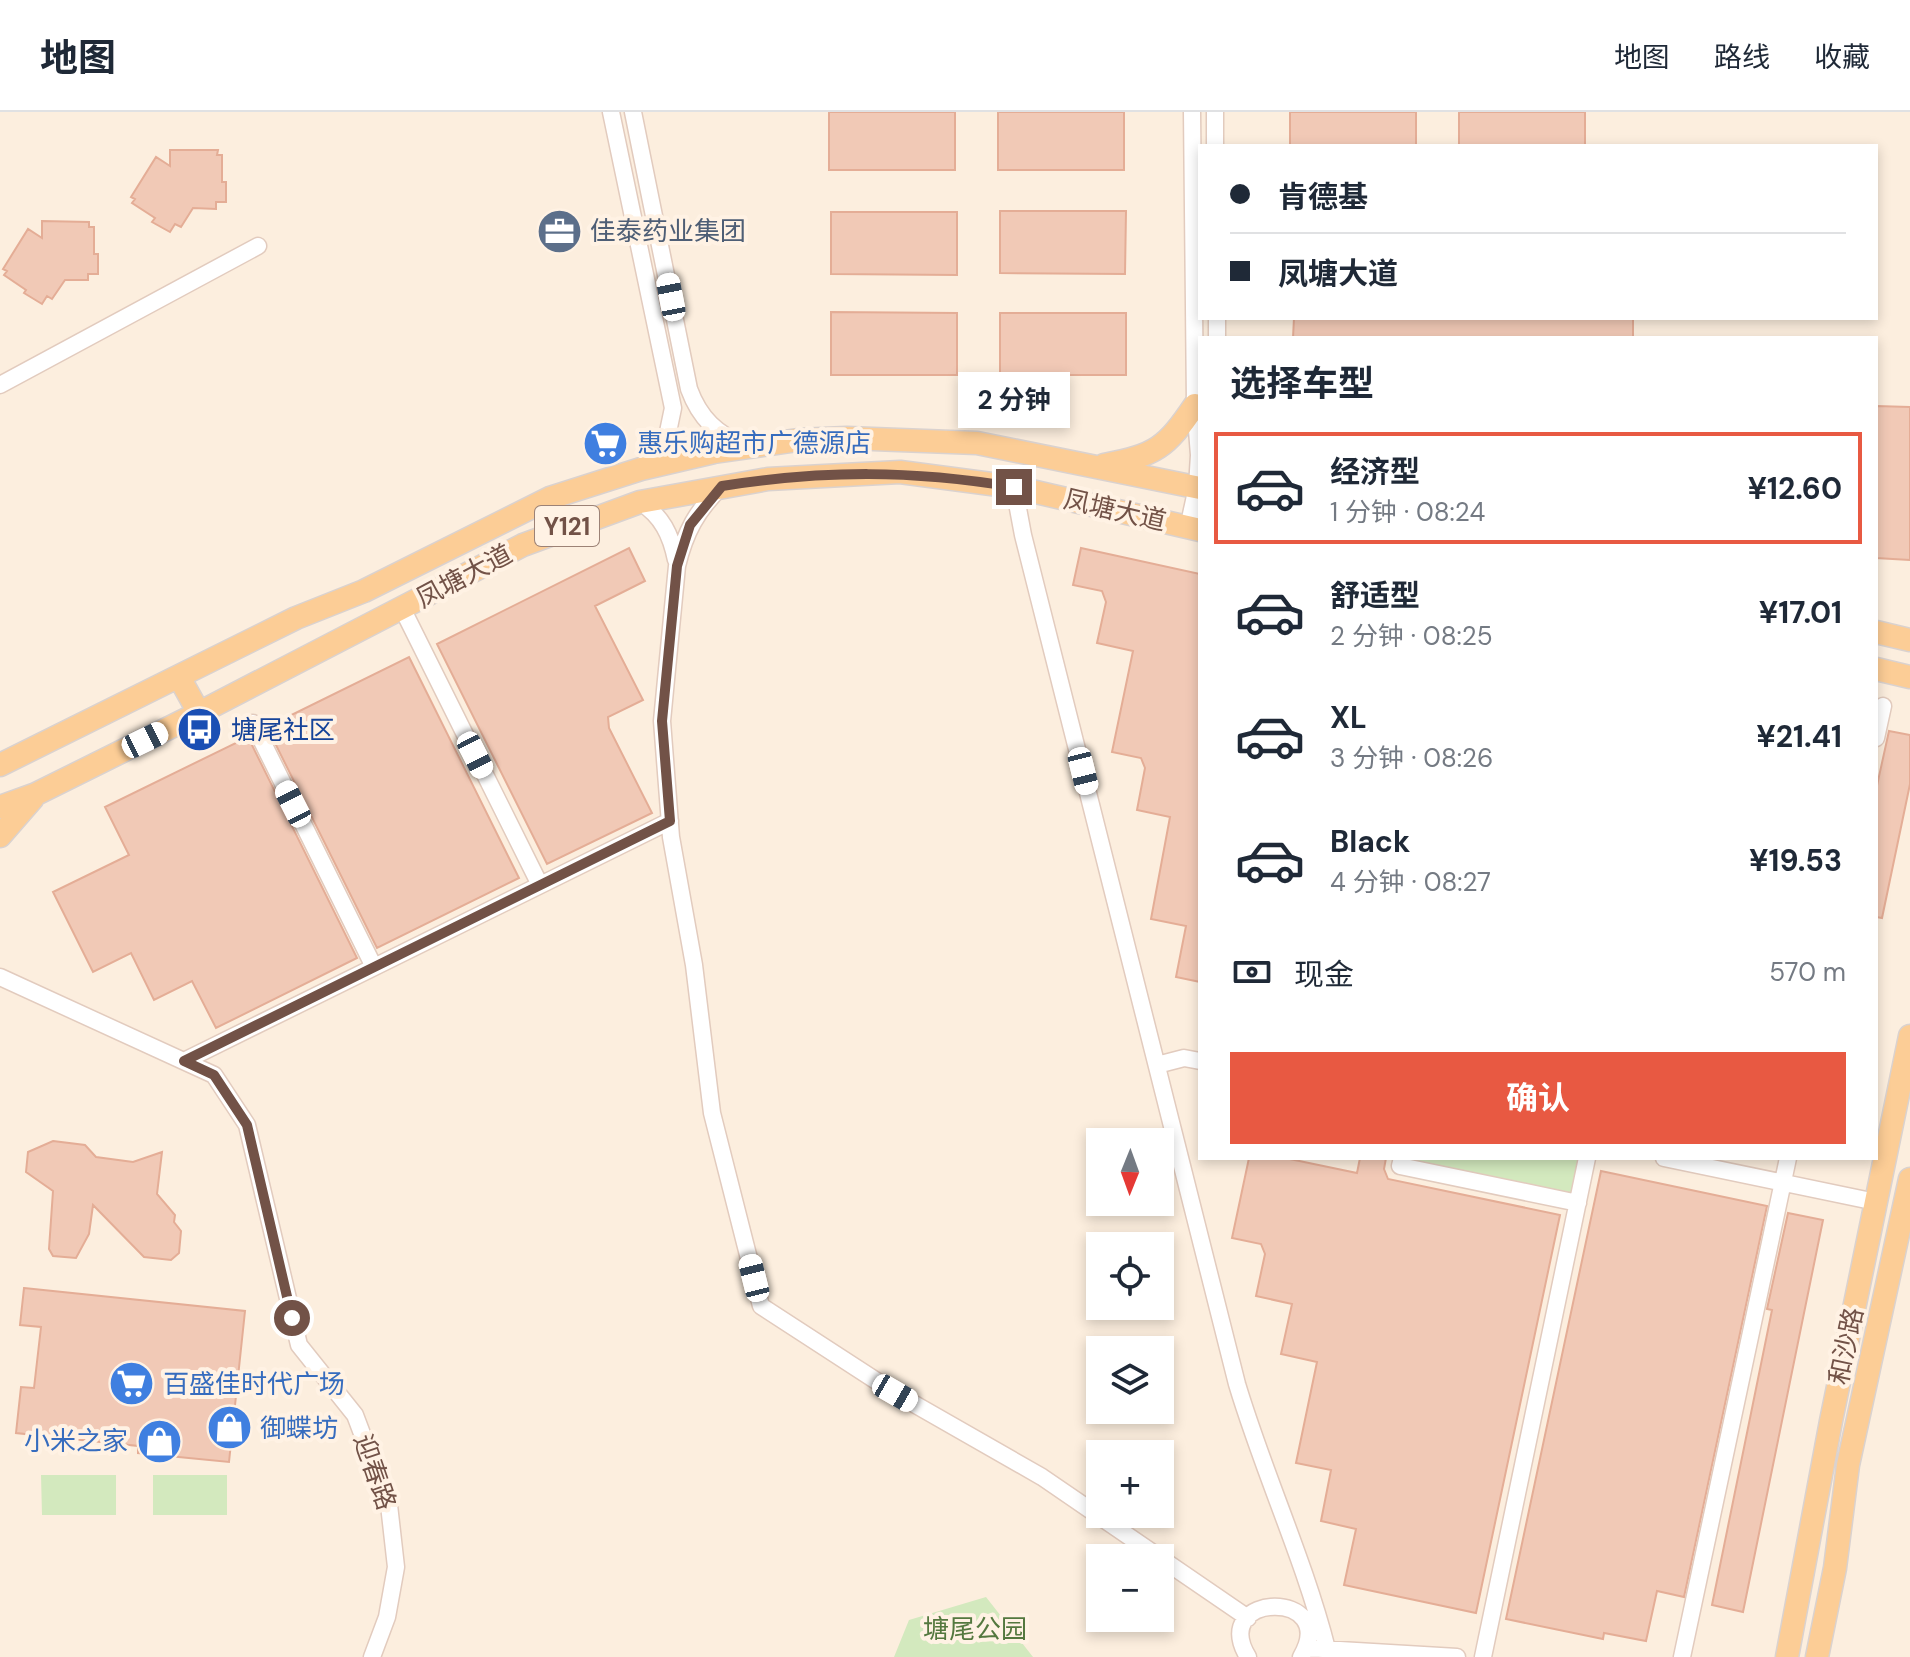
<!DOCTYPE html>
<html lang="zh">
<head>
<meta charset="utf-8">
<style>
  :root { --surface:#fff; --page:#f6f6f7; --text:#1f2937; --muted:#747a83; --line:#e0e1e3; --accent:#e85942 }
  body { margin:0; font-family:"DM Sans","Noto Sans SC",sans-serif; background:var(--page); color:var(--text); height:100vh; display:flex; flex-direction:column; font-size:30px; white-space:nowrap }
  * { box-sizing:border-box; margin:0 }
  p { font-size:26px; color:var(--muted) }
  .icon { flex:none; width:44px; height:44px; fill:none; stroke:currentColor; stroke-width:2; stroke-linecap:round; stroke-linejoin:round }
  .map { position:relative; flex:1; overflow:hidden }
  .drawer { position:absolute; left:1198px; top:224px; width:680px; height:824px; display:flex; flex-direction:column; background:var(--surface); border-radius:0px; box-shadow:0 4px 12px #0003 }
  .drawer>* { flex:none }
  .top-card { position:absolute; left:1198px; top:32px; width:680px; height:176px; border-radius:0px; box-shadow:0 4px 12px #0003; display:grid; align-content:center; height:176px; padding:0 32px; background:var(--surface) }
  .needle { width:52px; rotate:181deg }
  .tools { position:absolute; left:1086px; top:1016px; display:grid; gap:16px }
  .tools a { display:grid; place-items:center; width:88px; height:88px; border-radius:0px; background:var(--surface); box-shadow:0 4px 12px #0003; font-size:40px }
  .end { position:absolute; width:36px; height:36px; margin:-18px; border:10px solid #725247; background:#fff; box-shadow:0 0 0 4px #fff }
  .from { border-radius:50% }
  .bubble { position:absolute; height:56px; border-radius:0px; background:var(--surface); box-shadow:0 4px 12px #0003; font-size:26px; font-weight:700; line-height:56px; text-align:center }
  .car { position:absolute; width:24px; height:48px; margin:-24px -12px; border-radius:10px; box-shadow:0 0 6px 2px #0007; background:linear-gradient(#fff 24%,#345 0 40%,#fff 0 76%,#345 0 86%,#fff 0) }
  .top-card b { display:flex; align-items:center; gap:28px; height:76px; font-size:30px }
  .top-card b+b { border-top:2px solid var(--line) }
  .top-card i { width:20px; height:20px; background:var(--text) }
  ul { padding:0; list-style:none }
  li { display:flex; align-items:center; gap:24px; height:112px; margin:0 16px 12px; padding:0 16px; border:4px solid transparent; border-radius:0px }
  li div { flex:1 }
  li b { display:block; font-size:30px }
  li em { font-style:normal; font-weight:700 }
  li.selected { border-color:var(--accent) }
  li>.icon { width:72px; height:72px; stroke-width:1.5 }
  h2 { padding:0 32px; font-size:36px; line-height:96px }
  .pay { display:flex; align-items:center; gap:20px; height:88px; padding:0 32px; font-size:30px }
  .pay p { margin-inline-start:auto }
  .action { display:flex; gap:16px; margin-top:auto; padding:16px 32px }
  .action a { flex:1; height:92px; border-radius:0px; background:var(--accent); color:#fff; font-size:32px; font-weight:700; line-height:92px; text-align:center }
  header { display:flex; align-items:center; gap:48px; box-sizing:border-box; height:112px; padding:0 40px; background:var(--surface); border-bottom:2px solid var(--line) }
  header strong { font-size:38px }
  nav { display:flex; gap:44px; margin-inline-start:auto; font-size:28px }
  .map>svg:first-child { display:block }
  .green { fill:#d3e9be }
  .building { fill:#f1c9b6; stroke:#e4ad96; stroke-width:2 }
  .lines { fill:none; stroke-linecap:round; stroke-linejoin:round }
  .minor-casing { stroke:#e2cbbe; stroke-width:19 }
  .major-casing { stroke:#dad2cf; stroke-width:25 }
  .minor { stroke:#fff; stroke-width:16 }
  .major { stroke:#fccd96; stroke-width:22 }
  .route { stroke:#725247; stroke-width:10 }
  .labels { text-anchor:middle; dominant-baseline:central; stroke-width:8; stroke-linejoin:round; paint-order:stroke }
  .shield { fill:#fff2e4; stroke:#9c8276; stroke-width:2 }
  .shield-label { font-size:24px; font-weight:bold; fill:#725247 }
  .service-label { font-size:26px; fill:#4e5e75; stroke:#fff2e4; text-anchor:start }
  .shop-label { font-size:26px; fill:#366cbe; stroke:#fff2e4; text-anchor:start }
  .street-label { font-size:26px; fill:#725247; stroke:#fff2e4 }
  .transit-label { font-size:26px; fill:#164399; stroke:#fff2e4; text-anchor:start }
  .park-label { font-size:26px; fill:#54783f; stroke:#fff2e4 }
</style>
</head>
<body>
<header>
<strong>地图</strong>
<nav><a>地图</a><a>路线</a><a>收藏</a></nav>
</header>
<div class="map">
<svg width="1910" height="1545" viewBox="0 0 1910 1545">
  <rect width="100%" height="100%" fill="#fceede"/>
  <path class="green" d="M1410 1046H1579L1572 1082 1409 1049Z
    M41 1363H116V1403H42Z
    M153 1363H227V1403H153Z
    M986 1485 1033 1545H894L909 1508Z"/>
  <path class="building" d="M829 0H955V58H829Z
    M998 0H1124V58H998Z
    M1290 0H1416V34H1290Z
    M1459 0H1585V34H1459Z
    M170 38H218L217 43H222V70H226V90H216V97L193 96 181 115 175 112 170 120 152 110 155 106 132 91 135 87 131 85 156 45 170 54Z
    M1000 99H1126L1125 162 1000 161Z
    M831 100H957V163L831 162Z
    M42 109 89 110V115H94V142H98V162H88V168H65L52 187 47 184 42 192 24 181 26 178 4 163 7 159 3 157 28 117 42 126Z
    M831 200 957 201V263H831Z
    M1000 201H1126V263H1000Z
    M1294 206H1633V226H1293Z
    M1876 294 1910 295V448L1876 446Z
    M629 436 645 469 595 494 643 588 608 605 609 616 652 701 547 752 437 532Z
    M1081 436 1200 462V870L1176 865 1186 814 1151 807 1170 705 1137 698 1145 656 1141 646 1112 640 1133 539 1097 531 1106 490 1102 479 1073 473Z
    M409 545 519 766 377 836 267 615Z
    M1889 619 1910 623V672L1882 806 1876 805V678Z
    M248 625 357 846 216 916 192 869 154 888 131 841 93 860 53 780 129 743 105 695Z
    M53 1029 85 1033 96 1045 133 1050 162 1040 157 1082 175 1103 174 1110 181 1119 179 1141 171 1148 144 1145 93 1093 89 1122 76 1146 53 1144 49 1137 53 1079 26 1060 28 1040Z
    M1249 1046H1285L1357 1061 1360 1046H1386L1384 1057 1388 1067 1560 1103 1476 1501 1344 1473 1356 1417 1321 1409 1331 1358 1296 1351 1317 1250 1281 1242 1292 1192 1256 1184 1265 1142 1261 1132 1232 1126Z
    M1601 1059 1767 1094 1684 1485 1657 1479 1646 1529 1604 1521 1603 1527 1506 1507Z
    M1788 1101 1823 1108 1743 1500 1712 1493 1772 1198 1767 1197Z
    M24 1176 245 1199 229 1350 138 1341V1334L16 1321 21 1275 34 1276 41 1215 20 1213Z"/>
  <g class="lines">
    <defs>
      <path id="minor" d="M611 0 673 296 668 320 641 357
        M633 0 689 277C700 307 717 322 745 334
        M1215 0V34
        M1217 206V226
        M0 273 258 134
        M722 374C697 398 685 420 677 454L662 609 671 725 694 853 712 1001 761 1194 895 1281 1042 1365 1248 1506
        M1014 375 1023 423 1237 1272C1264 1362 1304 1447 1327 1537
        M640 390C662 404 671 423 676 448
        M1188 416 1197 375 1199 343 1195 293 1192 0
        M402 496 540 773
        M253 611 374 855
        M1876 626 1883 594
        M0 865 214 963 247 1013 299 1233 355 1303 389 1393 396 1455 387 1505 372 1545
        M184 949 670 709
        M1157 953 1184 946 1200 949
        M1402 1046 1400 1054 1578 1091
        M1664 1046 1876 1090
        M1306 1536 1457 1545
        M1248 1545C1208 1479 1341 1477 1301 1545
        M1483 1545 1587 1046
        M1682 1545 1788 1046"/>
      <path id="major" d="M1104 353C1156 343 1166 336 1195 293
        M1876 520 1910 528
        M1876 557 1910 565
        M179 565 199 601
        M0 653 296 506 364 479 550 386 641 357 714 340 798 328 847 326 977 331 1200 376
        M0 695 36 682 199 601 523 433 640 390 768 367 900 360 1014 375 1200 418
        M0 724 33 686
        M1787 1545 1831 1309 1910 924
        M1817 1545 1835 1456 1848 1353 1910 1067"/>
    </defs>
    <use href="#minor" class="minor-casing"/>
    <use href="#major" class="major-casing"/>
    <use href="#minor" class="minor"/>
    <use href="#major" class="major"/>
  </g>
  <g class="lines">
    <path class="route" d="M292 1206 247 1013 214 963 184 949 670 709 662 609 677 454 690 413 722 374C826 358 911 358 1014 375"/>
  </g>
  <defs>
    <symbol id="office-disc" viewBox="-11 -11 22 22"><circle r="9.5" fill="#5c6f8a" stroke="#fff2e4"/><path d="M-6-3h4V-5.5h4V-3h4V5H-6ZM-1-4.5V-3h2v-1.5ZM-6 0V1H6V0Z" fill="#fff"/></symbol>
    <symbol id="supermarket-disc" viewBox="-11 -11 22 22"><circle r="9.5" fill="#3f7fe0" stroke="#fff2e4"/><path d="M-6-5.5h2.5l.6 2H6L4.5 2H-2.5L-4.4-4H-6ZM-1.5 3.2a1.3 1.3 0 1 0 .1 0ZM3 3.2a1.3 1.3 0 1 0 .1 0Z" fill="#fff"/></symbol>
    <symbol id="bus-disc" viewBox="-11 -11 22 22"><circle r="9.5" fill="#1a4fb4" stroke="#fff2e4"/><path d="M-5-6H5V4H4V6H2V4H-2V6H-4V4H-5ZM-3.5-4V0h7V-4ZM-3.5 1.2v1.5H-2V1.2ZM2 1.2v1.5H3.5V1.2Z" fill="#fff"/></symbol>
    <symbol id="shop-disc" viewBox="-11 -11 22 22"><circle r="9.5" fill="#3f7fe0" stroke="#fff2e4"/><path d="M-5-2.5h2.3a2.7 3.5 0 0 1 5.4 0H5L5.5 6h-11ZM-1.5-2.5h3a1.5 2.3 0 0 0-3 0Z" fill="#fff"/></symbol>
  </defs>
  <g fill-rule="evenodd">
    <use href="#office-disc" x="534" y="94" width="51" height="51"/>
    <use href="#supermarket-disc" x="580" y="306" width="51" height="51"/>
    <use href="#bus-disc" x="174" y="592" width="51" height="51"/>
    <use href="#supermarket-disc" x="106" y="1246" width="51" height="51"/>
    <use href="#shop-disc" x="204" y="1290" width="51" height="51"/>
    <use href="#shop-disc" x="134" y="1304" width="51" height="51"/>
  </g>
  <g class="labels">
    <rect class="shield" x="535" y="394" width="64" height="40" rx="6"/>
    <g class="shield-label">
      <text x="567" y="414">Y121</text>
    </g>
    <g class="service-label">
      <text x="590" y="119">佳泰药业集团</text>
    </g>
    <g class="shop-label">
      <text x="637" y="331">惠乐购超市广德源店</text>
      <text x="163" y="1272">百盛佳时代广场</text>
      <text x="260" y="1316">御蝶坊</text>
      <text x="128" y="1329" text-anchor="end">小米之家</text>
    </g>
    <g class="street-label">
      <text transform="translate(1115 398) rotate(13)">凤塘大道</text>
      <text transform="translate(464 464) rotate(-28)">凤塘大道</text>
      <text transform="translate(1846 1234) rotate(-78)">和沙路</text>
      <text transform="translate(375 1360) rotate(71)">迎春路</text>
    </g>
    <g class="transit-label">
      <text x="231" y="618">塘尾社区</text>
    </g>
    <g class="park-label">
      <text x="975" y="1517">塘尾公园</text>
    </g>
  </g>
</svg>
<div class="tools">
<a><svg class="needle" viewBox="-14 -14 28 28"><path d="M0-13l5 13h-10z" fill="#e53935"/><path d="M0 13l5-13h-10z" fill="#747a83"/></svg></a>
<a><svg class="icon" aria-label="locate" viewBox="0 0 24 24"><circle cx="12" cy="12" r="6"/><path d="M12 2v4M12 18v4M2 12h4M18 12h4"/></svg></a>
<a><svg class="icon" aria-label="layers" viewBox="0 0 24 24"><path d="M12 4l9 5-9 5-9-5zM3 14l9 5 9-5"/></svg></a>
<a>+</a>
<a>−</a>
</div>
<i class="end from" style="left:292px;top:1206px"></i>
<i class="end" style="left:1014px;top:375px"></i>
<div class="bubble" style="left:958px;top:260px;width:112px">2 分钟</div>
<i class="car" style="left:671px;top:185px;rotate:349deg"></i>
<i class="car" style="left:145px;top:628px;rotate:64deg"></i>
<i class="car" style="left:475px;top:643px;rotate:153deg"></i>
<i class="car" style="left:1083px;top:659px;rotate:166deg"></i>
<i class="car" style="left:293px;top:692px;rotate:333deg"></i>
<i class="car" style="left:754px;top:1166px;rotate:346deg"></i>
<i class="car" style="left:895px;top:1281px;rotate:120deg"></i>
<div class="top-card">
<b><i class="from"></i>肯德基</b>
<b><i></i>凤塘大道</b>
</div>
<section class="drawer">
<h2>选择车型</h2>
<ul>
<li class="selected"><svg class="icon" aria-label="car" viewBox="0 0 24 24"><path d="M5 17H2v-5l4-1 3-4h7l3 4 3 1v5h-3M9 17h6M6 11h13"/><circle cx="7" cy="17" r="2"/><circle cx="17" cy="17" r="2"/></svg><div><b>经济型</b><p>1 分钟 · 08:24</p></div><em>¥12.60</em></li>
<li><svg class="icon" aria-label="car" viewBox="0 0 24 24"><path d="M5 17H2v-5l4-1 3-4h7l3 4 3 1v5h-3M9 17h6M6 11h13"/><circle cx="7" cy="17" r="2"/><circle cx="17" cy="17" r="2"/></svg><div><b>舒适型</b><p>2 分钟 · 08:25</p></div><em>¥17.01</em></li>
<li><svg class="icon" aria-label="car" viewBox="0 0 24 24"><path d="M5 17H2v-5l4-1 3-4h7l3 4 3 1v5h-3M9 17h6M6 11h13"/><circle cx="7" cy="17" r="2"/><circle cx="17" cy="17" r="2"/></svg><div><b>XL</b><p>3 分钟 · 08:26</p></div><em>¥21.41</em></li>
<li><svg class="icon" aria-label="car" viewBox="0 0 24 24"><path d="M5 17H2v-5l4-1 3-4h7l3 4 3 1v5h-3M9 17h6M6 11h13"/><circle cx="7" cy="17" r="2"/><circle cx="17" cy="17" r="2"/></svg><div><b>Black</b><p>4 分钟 · 08:27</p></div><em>¥19.53</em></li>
</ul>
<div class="pay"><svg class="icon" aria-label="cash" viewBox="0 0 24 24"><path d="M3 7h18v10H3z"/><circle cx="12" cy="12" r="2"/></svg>现金<p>570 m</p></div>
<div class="action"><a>确认</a></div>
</section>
</div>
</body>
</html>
